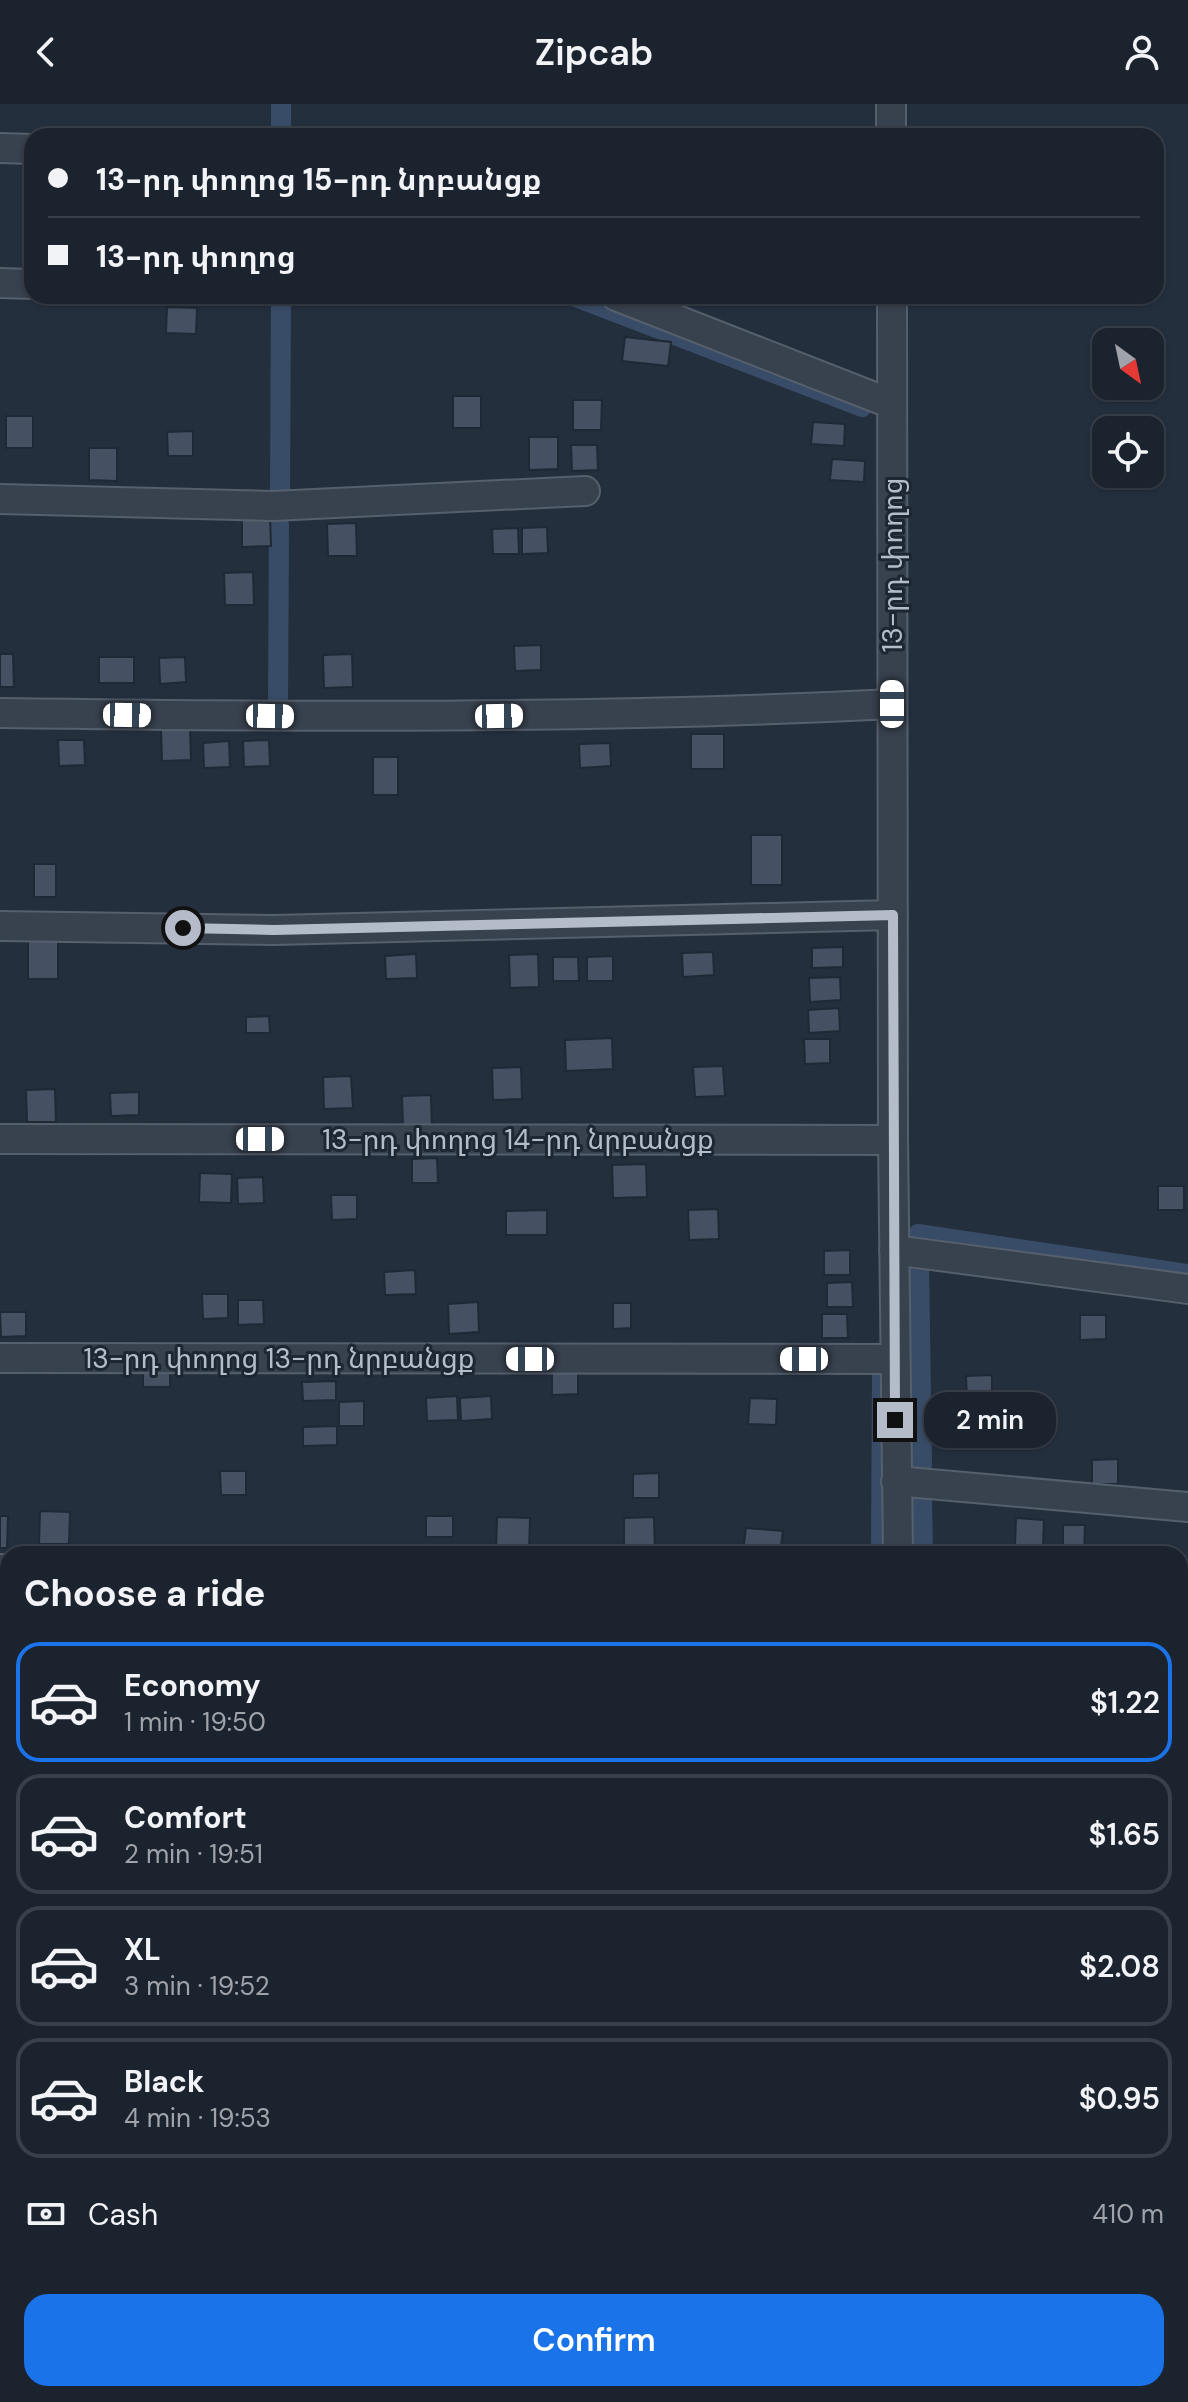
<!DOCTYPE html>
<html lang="en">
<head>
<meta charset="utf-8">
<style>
  :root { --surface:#1b232e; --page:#282f3a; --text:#f1f3f6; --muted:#a0a4aa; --line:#39404a; --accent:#1a73e8 }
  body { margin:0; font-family:"DM Sans","Noto Sans Armenian",sans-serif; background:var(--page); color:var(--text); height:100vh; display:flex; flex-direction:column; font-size:30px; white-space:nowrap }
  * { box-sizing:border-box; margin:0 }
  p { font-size:26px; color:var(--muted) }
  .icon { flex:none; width:44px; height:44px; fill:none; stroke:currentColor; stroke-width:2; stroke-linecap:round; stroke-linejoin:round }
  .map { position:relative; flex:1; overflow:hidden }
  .drawer { position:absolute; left:0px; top:1442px; width:1188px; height:856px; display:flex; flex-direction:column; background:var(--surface); border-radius:24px 24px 0 0; box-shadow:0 2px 6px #0004,0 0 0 2px var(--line) }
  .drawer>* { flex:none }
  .banner { position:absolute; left:24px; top:24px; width:1140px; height:176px; border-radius:24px; box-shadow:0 2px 6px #0004,0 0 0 2px var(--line); display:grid; align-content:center; height:176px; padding:0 24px; background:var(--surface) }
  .needle { width:52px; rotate:147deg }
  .controls { position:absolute; left:1092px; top:224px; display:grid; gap:16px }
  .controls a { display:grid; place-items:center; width:72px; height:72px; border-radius:16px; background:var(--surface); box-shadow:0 2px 6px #0004,0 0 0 2px var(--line); font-size:40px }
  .end { position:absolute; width:36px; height:36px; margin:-18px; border:10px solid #b4bcc9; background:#111; box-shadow:0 0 0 4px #111 }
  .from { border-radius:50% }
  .bubble { position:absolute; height:56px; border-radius:24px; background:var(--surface); box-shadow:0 2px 6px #0004,0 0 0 2px var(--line); font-size:26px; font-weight:600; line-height:56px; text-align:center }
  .car { position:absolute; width:24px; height:48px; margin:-24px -12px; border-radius:10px; box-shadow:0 0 6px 2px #0007; background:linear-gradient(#fff 24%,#345 0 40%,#fff 0 76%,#345 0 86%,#fff 0) }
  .banner b { display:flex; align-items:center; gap:28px; height:76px; font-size:30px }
  .banner b+b { border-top:2px solid var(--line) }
  .banner i { width:20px; height:20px; background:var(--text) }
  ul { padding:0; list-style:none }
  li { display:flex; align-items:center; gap:24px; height:120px; margin:0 16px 12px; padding:0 8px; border:4px solid var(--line); border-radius:24px }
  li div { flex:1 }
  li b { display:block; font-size:30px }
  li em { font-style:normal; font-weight:600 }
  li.active { border-color:var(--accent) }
  li>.icon { width:72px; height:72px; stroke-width:1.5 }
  h2 { padding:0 24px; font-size:36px; line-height:96px }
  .pay { display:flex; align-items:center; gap:20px; height:88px; padding:0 24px; font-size:30px }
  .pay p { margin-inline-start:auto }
  .primary-button { display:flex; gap:16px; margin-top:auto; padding:16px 24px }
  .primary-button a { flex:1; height:92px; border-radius:24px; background:var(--accent); color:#fff; font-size:32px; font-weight:600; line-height:92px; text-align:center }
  header { display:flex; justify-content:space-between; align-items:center; height:104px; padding:0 24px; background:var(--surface); font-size:36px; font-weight:600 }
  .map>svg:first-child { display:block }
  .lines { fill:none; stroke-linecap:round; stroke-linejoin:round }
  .stream { stroke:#394c67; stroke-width:6 }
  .canal { stroke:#394c67; stroke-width:20 }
  .building { fill:#455162; stroke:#1f2835; stroke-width:2 }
  .minor-casing { stroke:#565f6c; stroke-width:32 }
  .minor { stroke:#38414e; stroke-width:28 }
  .route { stroke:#b4bcc9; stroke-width:10 }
  .labels { text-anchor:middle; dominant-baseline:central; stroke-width:6; stroke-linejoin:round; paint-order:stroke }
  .street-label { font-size:28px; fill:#b4bcc9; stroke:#1d2633 }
</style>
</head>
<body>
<header><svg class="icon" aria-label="back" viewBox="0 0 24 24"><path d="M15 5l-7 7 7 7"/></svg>Zipcab<svg class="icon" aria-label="person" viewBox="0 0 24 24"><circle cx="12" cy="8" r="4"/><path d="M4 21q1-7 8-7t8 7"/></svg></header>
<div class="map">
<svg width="1188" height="2298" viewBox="0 0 1188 2298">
  <rect width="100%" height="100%" fill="#242f3e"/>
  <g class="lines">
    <path class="stream" d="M0 2261 8 2269
      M29 2290 37 2298"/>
    <path class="canal" d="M281 32V0
      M573 192 862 303
      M280 390 281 192
      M278 602 279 420
      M918 1130 1188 1170
      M919 1160 922 1361
      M922 1393 923 1450
      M881 1450 882 1272"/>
  </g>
  <path class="building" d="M167 203 197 204 196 230 166 229Z
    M625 233 671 238 668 262 622 257Z
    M453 292H481V324H453Z
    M573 296H602L601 326H573Z
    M6 312H33V344H6Z
    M813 318 845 320 844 342 811 340Z
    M193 327V352H168L167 328Z
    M529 333H558V365L529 366Z
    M571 341H597L598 366 572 367Z
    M89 344H117V377L89 376Z
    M832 355 865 357 864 378 830 376Z
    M242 410H270L271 442 242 443Z
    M356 419 357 452H328L327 420Z
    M547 423 548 449 522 450V424Z
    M518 424 519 450H493L492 425Z
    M253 468 254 501H225L224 469Z
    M541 541V566L515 567 514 542Z
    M0 550H13L14 583H0Z
    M352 550 353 583 324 584 323 551Z
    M99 553H134V579H99Z
    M185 553 186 578 160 580 159 554Z
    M190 623 191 656 162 657 161 624Z
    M691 630H724V665H691Z
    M58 636H84L85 661 59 662Z
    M269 636 270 662 244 663 243 637Z
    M229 637 230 663 204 664 203 639Z
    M610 639 611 662 580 664 579 640Z
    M373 653H398V691H373Z
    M751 731H782V781H751Z
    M34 760H56V793H34Z
    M28 836H58V875H28Z
    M843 843V863L812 864V844Z
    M713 848 714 871 683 873 682 849Z
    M416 850 417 874 386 875 385 852Z
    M538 850 539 883 510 884 509 851Z
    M613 852V877H587V853Z
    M553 853H578L579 877H553Z
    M840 873 841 896 810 898 809 874Z
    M839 904 840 927 809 929 808 906Z
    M269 912 270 929H246V913Z
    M612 934 613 965 566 967 565 936Z
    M804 935H830V959L805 960Z
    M723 962 725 992 695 993 693 963Z
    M521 963 522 995 493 996 492 964Z
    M351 972 353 1004 324 1005 323 973Z
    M55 985 56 1018H27L26 986Z
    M139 988V1011L111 1012 110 989Z
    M431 991 432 1024 403 1025 402 992Z
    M437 1054 438 1079H412V1055Z
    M646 1060 647 1093 613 1094 612 1061Z
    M200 1069 232 1070 231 1099 199 1098Z
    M263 1073 264 1099 238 1100 237 1074Z
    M1158 1082H1184V1106H1158Z
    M331 1091H357V1115L332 1116Z
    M718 1105 719 1135 689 1136 688 1106Z
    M547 1106V1131H506V1107Z
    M850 1146V1171H824V1147Z
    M415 1166 416 1190 385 1191 384 1168Z
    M852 1178 853 1203H827V1179Z
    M202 1190H228V1214L203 1215Z
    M238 1196H263L264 1220 238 1221Z
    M478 1198 479 1228 449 1230 448 1200Z
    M613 1199H631V1224L613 1225Z
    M0 1208H26V1232L1 1233Z
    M822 1210H847L848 1234H822Z
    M1080 1211H1106V1235L1080 1236Z
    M143 1262H170V1283H143Z
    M552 1266H578V1290L552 1291Z
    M992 1271V1295L967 1296 966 1272Z
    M336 1277V1296L303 1297 302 1278Z
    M457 1292 458 1316 427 1317 426 1294Z
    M491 1292 492 1315 461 1317 460 1294Z
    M750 1294 777 1295 776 1321 748 1320Z
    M364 1297V1322H339V1298Z
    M337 1322V1341L303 1342V1323Z
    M1118 1355V1380H1092V1356Z
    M220 1367H246V1391H221Z
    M659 1369V1394H633V1370Z
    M40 1407 70 1408 69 1440H39Z
    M0 1412H8L7 1444H0Z
    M426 1412H453V1433H426Z
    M497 1413 530 1414 529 1447 496 1446Z
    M654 1413 655 1450H624V1414Z
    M1016 1414 1044 1416 1043 1442 1015 1441Z
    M1063 1421H1085L1084 1450H1063Z
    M746 1424 783 1427 780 1450 743 1447Z
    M0 1480H3V1504H0Z
    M1180 1633H1188V1667H1180Z
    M289 2290H316V2298H289Z
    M419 2290H460V2295L419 2296Z
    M493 2290H538V2296H493Z
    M545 2290H570V2293L545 2295Z
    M794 2290H823V2298H794Z"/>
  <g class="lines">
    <defs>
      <path id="minor" d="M891 0V32
        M0 44 32 45
        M0 179 32 180
        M616 192 892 300
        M892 192 893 1036 898 1450
        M0 395 273 402 585 387
        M0 609C298 613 595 615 892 600
        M0 822 274 826 893 811
        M0 1035 893 1036
        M894 1146 1188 1185
        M0 1254 895 1255
        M896 1377 1188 1403
        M0 1465H8
        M1180 1608H1188
        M0 1684H8
        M1180 1830H1188
        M0 1897H8
        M1180 2123H1188
        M0 2183 8 2190
        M119 2290 128 2298
        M283 2290V2298
        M893 2290V2298"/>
    </defs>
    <use href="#minor" class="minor-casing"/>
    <use href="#minor" class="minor"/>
  </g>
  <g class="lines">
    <path class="route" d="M183 824 274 826 893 811 895 1316"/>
  </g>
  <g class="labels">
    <g class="street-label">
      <text transform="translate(892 461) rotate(-90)">13-րդ փողոց</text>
      <text x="518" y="1035">13-րդ փողոց 14-րդ նրբանցք</text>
      <text x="279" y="1254">13-րդ փողոց 13-րդ նրբանցք</text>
    </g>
  </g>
</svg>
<div class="controls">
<a><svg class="needle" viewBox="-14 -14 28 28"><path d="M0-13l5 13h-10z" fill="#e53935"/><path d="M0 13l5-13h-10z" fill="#a0a4aa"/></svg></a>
<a><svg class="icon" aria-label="locate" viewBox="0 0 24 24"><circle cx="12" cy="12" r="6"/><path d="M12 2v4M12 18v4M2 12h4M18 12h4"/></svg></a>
</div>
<i class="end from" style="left:183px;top:824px"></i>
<i class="end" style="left:895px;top:1316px"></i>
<div class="bubble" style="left:924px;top:1288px;width:132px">2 min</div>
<i class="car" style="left:892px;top:600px;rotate:0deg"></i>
<i class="car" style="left:127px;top:611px;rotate:91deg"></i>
<i class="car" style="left:270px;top:612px;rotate:91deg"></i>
<i class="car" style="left:499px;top:612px;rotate:89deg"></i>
<i class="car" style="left:260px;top:1035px;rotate:90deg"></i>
<i class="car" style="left:530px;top:1255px;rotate:270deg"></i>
<i class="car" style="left:804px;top:1255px;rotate:270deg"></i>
<div class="banner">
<b><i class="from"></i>13-րդ փողոց 15-րդ նրբանցք</b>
<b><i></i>13-րդ փողոց</b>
</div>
<section class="drawer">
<h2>Choose a ride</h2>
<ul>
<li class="active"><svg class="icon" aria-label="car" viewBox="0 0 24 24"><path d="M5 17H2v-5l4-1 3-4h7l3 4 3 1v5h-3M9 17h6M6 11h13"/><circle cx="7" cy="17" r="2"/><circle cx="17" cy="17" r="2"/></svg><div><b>Economy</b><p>1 min · 19:50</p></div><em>$1.22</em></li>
<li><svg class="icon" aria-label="car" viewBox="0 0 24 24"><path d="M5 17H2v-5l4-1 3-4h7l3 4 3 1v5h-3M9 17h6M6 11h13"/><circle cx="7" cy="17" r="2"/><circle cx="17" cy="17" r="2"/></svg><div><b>Comfort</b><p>2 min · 19:51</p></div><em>$1.65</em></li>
<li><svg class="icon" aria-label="car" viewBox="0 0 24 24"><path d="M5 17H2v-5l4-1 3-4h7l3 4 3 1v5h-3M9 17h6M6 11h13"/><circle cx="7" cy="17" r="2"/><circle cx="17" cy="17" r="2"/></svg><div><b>XL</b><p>3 min · 19:52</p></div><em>$2.08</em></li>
<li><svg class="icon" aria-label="car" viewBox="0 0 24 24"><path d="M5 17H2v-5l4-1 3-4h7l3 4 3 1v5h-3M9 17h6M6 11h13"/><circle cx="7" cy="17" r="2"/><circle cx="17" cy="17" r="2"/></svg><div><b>Black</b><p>4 min · 19:53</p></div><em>$0.95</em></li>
</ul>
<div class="pay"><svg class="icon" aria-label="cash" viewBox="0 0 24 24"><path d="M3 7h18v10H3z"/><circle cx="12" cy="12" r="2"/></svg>Cash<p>410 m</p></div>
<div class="primary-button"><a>Confirm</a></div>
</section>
</div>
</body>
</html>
